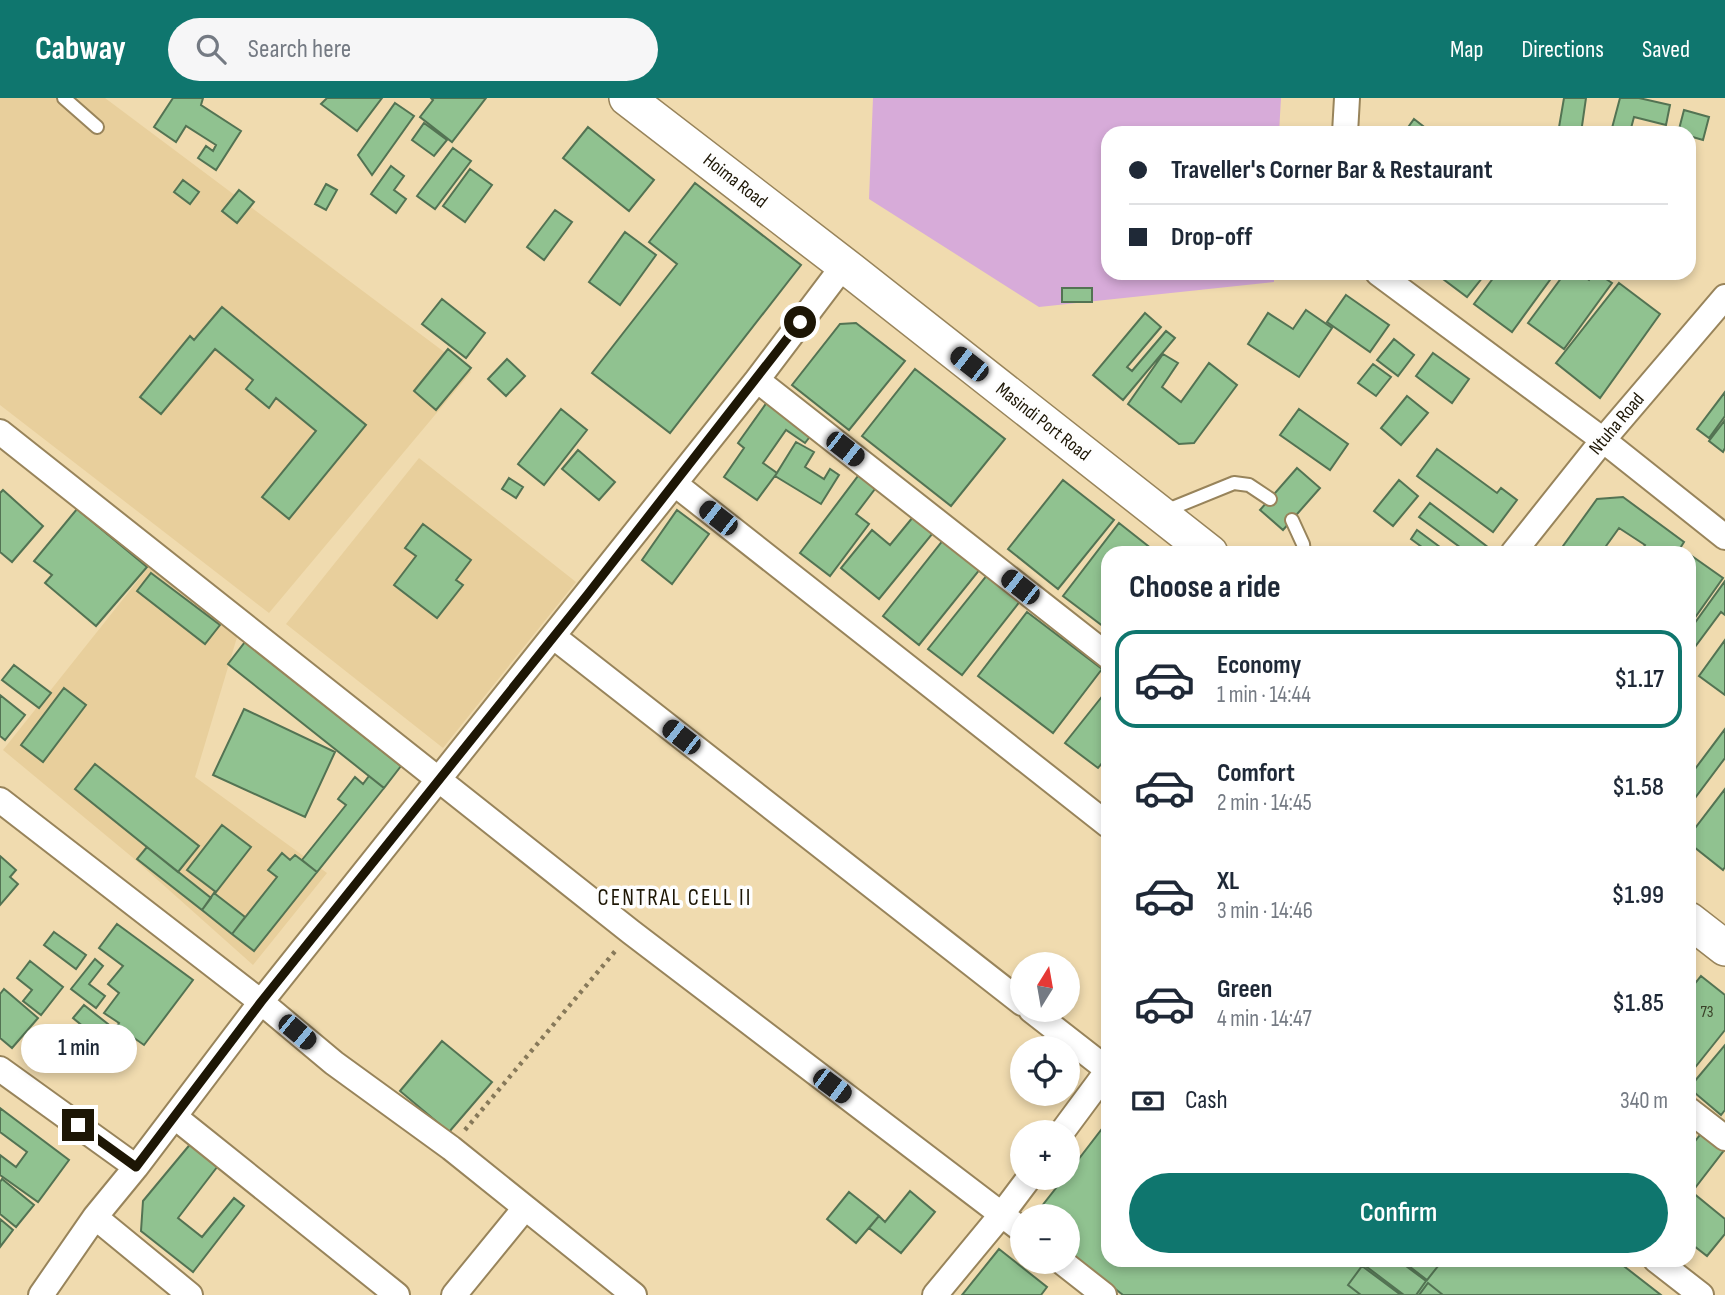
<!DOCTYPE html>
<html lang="en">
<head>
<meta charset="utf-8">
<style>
  :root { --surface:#fff; --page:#f6f6f7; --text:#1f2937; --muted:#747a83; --line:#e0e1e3; --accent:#0f766e }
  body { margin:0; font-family:"Sofia Sans Condensed",sans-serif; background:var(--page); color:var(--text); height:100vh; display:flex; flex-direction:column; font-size:26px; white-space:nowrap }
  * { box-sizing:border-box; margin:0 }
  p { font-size:23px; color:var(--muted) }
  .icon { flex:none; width:38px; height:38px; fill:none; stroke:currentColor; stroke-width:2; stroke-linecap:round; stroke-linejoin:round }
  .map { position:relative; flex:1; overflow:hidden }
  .sheet { position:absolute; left:1101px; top:448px; width:595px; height:721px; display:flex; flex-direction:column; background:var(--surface); border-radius:21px; box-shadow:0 4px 10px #0003 }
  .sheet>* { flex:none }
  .banner { position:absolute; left:1101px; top:28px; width:595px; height:154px; border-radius:21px; box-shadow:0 4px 10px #0003; display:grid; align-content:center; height:154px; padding:0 28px; background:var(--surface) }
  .needle { width:46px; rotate:11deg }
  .controls { position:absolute; left:1010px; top:854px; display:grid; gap:14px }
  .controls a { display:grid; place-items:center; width:70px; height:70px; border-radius:50%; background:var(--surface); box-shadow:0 4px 10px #0003; font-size:35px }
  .end { position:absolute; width:32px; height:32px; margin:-16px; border:9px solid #1d1605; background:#fff; box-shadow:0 0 0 4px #fff }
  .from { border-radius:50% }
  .bubble { position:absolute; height:49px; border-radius:24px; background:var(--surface); box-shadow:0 4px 10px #0003; font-size:23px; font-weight:600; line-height:49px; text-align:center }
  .car { position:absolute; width:21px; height:42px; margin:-21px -10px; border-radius:9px; box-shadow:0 0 5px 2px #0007; background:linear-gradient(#222 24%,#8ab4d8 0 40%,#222 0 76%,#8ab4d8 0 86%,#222 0) }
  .banner b { display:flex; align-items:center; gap:24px; height:66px; font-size:26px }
  .banner b+b { border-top:2px solid var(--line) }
  .banner i { width:18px; height:18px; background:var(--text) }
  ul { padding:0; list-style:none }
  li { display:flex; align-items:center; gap:21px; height:98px; margin:0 14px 10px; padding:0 14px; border:4px solid transparent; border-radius:21px }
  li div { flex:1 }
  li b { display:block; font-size:26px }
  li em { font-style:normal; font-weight:600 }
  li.on { border-color:var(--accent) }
  li>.icon { width:63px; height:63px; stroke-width:1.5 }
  h2 { padding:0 28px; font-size:32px; line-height:84px }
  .pay { display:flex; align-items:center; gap:18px; height:77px; padding:0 28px; font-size:26px }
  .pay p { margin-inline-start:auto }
  .action { display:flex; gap:14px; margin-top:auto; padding:14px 28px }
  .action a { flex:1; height:80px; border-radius:42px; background:var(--accent); color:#fff; font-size:28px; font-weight:600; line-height:80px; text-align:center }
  header { display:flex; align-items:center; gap:42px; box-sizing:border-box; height:98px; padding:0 35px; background:var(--accent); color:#fff }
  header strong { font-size:33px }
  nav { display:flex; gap:38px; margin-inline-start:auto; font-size:24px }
  .search { width:490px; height:63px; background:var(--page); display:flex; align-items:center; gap:18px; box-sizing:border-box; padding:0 24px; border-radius:38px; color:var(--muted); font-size:26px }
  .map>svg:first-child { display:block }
  .built { fill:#e8cf9c }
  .green { fill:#d7abd9 }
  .building { fill:#90c290; stroke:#537353; stroke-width:2 }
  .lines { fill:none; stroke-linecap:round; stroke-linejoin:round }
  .service-casing { stroke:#98845b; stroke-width:16 }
  .minor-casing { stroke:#98845b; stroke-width:28 }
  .secondary-casing { stroke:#98845b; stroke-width:38 }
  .path { stroke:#87795a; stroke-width:4.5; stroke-dasharray:3.5 5; stroke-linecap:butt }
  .service { stroke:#fff; stroke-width:12 }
  .minor { stroke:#fff; stroke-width:24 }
  .secondary { stroke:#fff; stroke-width:35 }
  .route { stroke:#1d1605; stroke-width:9 }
  .labels { text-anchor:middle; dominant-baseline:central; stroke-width:7; stroke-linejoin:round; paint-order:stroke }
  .number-label { font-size:16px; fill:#3a4128 }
  .street-label { font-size:19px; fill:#1d1605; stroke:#fefefe }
  .quarter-label { font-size:23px; letter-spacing:2px; fill:#1d1605; stroke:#fefefe }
</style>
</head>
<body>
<header>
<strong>Cabway</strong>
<div class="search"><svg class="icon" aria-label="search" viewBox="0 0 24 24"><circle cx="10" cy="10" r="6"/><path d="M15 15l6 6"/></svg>Search here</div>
<nav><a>Map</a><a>Directions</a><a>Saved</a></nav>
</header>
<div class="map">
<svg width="1725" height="1197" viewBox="0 0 1725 1197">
  <rect width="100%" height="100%" fill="#f0dbaf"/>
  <path class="built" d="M0 0H105L471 274 269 515 0 307Z
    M419 360 576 484 443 650 286 526Z
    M151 466 238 536 195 679 327 775 253 867 132 759 3 652Z"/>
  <path class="green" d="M873 0H1281L1279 35H1108V175H1274V184L1039 209 869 101Z"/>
  <path class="building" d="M173 0H203L201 7 241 33 216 72 198 60 206 48 213 53 216 47 186 28 176 44 154 29Z
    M327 0H382L357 33 321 6Z
    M431 0H486L452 44 420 19 433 2Z
    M1564 0H1586L1581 35H1558Z
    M1620 0H1639L1670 7 1666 27 1634 19 1630 34 1612 30Z
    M395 5 414 18 372 77 358 57Z
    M1684 12 1709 19 1703 42 1689 38V35H1678Z
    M1414 21 1432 35H1404Z
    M424 25 447 42 434 58 412 42Z
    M588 29 654 82 629 113 563 60Z
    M453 50 471 63 435 111 417 98Z
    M1689 55 1693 67V75L1689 84Z
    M391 68 404 78 394 92 406 101 396 115 371 96Z
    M470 71 492 87 465 124 443 108Z
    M183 82 199 94 190 106 174 94Z
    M695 85 801 167 670 335 592 275 677 166 649 144Z
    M326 86 337 92 326 112 315 106Z
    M239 92 254 104 237 125 222 113Z
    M555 112 572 124 544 162 527 149Z
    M625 134 656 157 620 207 589 184Z
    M1435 175H1486L1467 199Z
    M1497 175H1555L1512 234 1474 206Z
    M1565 175H1578L1589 182 1594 175H1597L1612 185 1564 251 1528 225Z
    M1619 185 1660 216 1600 300 1556 265Z
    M1062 190H1092V204H1062Z
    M1346 197 1389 227 1370 254 1327 224Z
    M442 201 485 235 466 260 422 226Z
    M222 209 366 327 289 421 262 399 316 333 276 300 269 310 246 291 253 282 215 251 161 316 140 299 190 238 194 242Z
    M1306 212 1332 230 1299 279 1248 246 1268 215 1293 231Z
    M1145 215 1161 229 1127 269 1132 273 1166 233 1175 240 1123 302 1093 277Z
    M856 225 905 263 849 332 792 287 840 226Z
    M1394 241 1414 257 1398 278 1377 262Z
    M448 251 471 270 436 312 414 293Z
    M1433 255 1469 281 1452 305 1416 278Z
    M1163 256 1178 265 1162 289 1181 304 1209 265 1237 287 1194 345 1179 346 1128 306Z
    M507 261 525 278 506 298 488 281Z
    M1373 266 1391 279 1376 298 1358 285Z
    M915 271 1005 341 951 408 862 338Z
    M1725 294V318L1709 340 1697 331Z
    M1407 298 1428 315 1401 347 1381 330Z
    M770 300 815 332 805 345 786 332 763 365 777 375 757 402 724 379 744 350 738 345Z
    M561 311 587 332 544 387 518 366Z
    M1299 311 1348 346 1330 372 1280 337Z
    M1725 322V350L1723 354 1709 343Z
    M796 344 814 354 805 369 824 381 830 371 839 377 821 406 775 378Z
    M1437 351 1497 395 1501 390 1517 402 1493 434 1417 378Z
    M578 352 615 384 599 402 562 371Z
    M1297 370 1320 390 1283 432 1260 412Z
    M861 374 878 387 856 416 869 426 830 478 800 455Z
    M509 380 523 389 516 400 502 391Z
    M1063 382 1114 422 1058 491 1008 451Z
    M1399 382 1418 398 1393 428 1374 413Z
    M3 392 43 428 12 464 0 454V395Z
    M1623 399 1684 444 1677 455H1640L1645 447 1619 430 1601 455H1558L1597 401Z
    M1430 405 1489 450 1485 455H1457L1461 450 1419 419Z
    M77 411 147 469 96 528 45 485 52 477 34 463Z
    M677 412 709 436 672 486 642 462Z
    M913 419 933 435 879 501 841 470 872 432 890 447Z
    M1119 425 1157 455H1108V532L1063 498Z
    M423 426 471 462 456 482 463 487 437 520 394 487 416 458 405 450Z
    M1417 432 1448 455H1430L1411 441Z
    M948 436 985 465 919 547 883 518Z
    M1689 456 1723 480 1689 528Z
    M992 471 1025 497 962 577 928 551Z
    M151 475 220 527 205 546 137 493Z
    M1725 483V517L1721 514 1689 557V533Z
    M1027 514 1102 571 1053 635 978 578Z
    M1725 542V597L1699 578Z
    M245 544 401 668 384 690 228 566Z
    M14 567 51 595 39 610 2 582Z
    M64 590 86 607 43 664 21 647Z
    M1108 591V658L1098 670 1065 645Z
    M0 597 25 617 5 642 0 638Z
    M244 611 335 654 305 719 213 677Z
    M1725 631V660L1689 708V679Z
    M95 666 199 748 178 774 75 691Z
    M369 678 384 690 317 774 302 762 346 707 338 701 355 679 363 686Z
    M1725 691V769L1723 772 1689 745V738Z
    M222 727 251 749 216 794 187 772Z
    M147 749 211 800 202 812 137 761Z
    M282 755 290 762 295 757 317 774 254 853 232 836 277 779 268 772Z
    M0 758 16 772 10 779 18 786 0 807Z
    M214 795 245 819 232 836 202 812Z
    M117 826 193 882 144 947 117 928 119 925 104 915 119 895 108 886 123 868 99 850Z
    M54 834 86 857 76 871 44 847Z
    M95 861 103 868 89 886 105 898 96 910 71 891Z
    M30 863 63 889 41 917 23 903 32 892 17 880Z
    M1701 878 1725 897V932L1689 977V893Z
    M4 891 38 920 12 950 0 940V896Z
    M84 907 118 934 107 948 73 920Z
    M55 940 86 964 78 973 47 950Z
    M442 943 492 984 449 1034 400 993Z
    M1725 947V1012L1721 1017 1689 990Z
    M0 1010 69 1062 38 1104 0 1077V1057L16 1069 27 1054 0 1034Z
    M1108 1023V1162H1616L1661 1197H1123L1068 1154V1118H1034L1064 1080H1068V1075Z
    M1703 1033 1725 1051 1692 1094 1725 1121V1136L1707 1158 1689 1144V1051Z
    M197 1038 224 1060 178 1120 202 1139 234 1100 244 1108 193 1174 141 1133 143 1103Z
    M2 1081 34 1107 16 1129 0 1116V1084Z
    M910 1093 935 1114 901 1155 869 1130 879 1118 885 1124Z
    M849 1094 879 1118 856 1145 827 1121Z
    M0 1121 13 1132 0 1149Z
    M999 1151 1047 1189 1041 1197H962Z
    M1366 1162H1398L1426 1183 1416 1197H1404L1363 1166Z
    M1401 1162H1441L1442 1163 1427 1182Z
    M1362 1168 1401 1197H1361L1348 1187Z
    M1428 1185 1443 1197H1419Z"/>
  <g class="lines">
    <defs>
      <path id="service" d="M64 0 97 29
        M1165 413 1234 385 1249 387 1270 401
        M1292 422 1303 446 1304 455"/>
      <path id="minor" d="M1345 35 1347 0
        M1378 175 1603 342 1725 439
        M757 282 1108 558
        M0 334 631 834 1022 1132
        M675 386 1108 727
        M1513 455 1603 342 1725 199
        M554 539 1022 905
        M0 702 261 904 334 965 451 1050 634 1197
        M1031 912 1108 972
        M0 971 136 1069
        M1689 1012 1725 1040
        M175 1019 397 1197
        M1062 1034 1108 972
        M95 1119 190 1197
        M1656 1162 1701 1197
        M1062 1164 1104 1197
        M41 1197 95 1119 136 1069 261 904 757 282 844 167
        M454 1197 525 1110
        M935 1197 1002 1116 1029 1080"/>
      <path id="secondary" d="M627 0 844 167 1210 455
        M1689 822 1725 850"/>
    </defs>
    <use href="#service" class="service-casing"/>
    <use href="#minor" class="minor-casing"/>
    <use href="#secondary" class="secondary-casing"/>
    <path class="path" d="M465 1032 617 851"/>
    <use href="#service" class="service"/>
    <use href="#minor" class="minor"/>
    <use href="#secondary" class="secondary"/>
  </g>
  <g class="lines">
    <path class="route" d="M78 1027 136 1069 261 904 588 496 800 224"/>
  </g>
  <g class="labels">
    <g class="number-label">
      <text x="1707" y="914">73</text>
    </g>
    <g class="street-label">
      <text transform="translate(735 83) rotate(38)">Hoima Road</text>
      <text transform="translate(1043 324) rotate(38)">Masindi Port Road</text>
      <text transform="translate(1617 326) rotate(-50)">Ntuha Road</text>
    </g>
    <g class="quarter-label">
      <text x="675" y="800">CENTRAL CELL II</text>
    </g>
  </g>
</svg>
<div class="controls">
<a><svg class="needle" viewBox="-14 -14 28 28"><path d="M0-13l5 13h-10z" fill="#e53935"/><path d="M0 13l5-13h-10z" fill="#747a83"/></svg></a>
<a><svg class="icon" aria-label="locate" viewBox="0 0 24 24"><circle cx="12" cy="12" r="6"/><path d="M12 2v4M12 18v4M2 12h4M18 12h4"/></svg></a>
<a>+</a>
<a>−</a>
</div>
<i class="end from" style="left:800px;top:224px"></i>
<i class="end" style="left:78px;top:1027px"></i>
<div class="bubble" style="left:21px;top:926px;width:116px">1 min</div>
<i class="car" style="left:969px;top:266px;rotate:308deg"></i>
<i class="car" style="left:845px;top:351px;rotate:128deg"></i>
<i class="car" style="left:718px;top:420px;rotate:308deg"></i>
<i class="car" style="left:1020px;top:489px;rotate:308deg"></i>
<i class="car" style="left:681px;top:639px;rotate:308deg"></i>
<i class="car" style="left:297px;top:934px;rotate:130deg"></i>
<i class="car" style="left:832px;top:988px;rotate:127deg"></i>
<div class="banner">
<b><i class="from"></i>Traveller's Corner Bar &amp; Restaurant</b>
<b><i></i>Drop-off</b>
</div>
<section class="sheet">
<h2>Choose a ride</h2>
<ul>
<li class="on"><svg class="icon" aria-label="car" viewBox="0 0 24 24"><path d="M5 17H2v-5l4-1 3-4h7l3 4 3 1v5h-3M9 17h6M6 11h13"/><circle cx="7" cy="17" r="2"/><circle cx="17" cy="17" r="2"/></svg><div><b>Economy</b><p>1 min · 14:44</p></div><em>$1.17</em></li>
<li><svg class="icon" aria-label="car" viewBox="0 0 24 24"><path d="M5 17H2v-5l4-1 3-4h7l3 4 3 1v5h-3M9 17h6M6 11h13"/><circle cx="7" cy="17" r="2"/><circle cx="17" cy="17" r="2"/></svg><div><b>Comfort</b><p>2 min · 14:45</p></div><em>$1.58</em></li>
<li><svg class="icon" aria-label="car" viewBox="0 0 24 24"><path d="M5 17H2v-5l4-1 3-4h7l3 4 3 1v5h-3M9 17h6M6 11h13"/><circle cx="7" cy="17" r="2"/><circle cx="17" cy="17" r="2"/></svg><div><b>XL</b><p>3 min · 14:46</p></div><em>$1.99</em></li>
<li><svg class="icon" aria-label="car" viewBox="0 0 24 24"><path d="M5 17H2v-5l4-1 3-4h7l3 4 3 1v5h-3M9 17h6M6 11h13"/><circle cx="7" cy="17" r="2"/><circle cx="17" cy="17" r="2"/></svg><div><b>Green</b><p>4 min · 14:47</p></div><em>$1.85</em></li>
</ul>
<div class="pay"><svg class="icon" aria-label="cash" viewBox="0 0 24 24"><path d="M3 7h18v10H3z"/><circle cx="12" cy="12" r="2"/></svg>Cash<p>340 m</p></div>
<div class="action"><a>Confirm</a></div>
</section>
</div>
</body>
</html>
